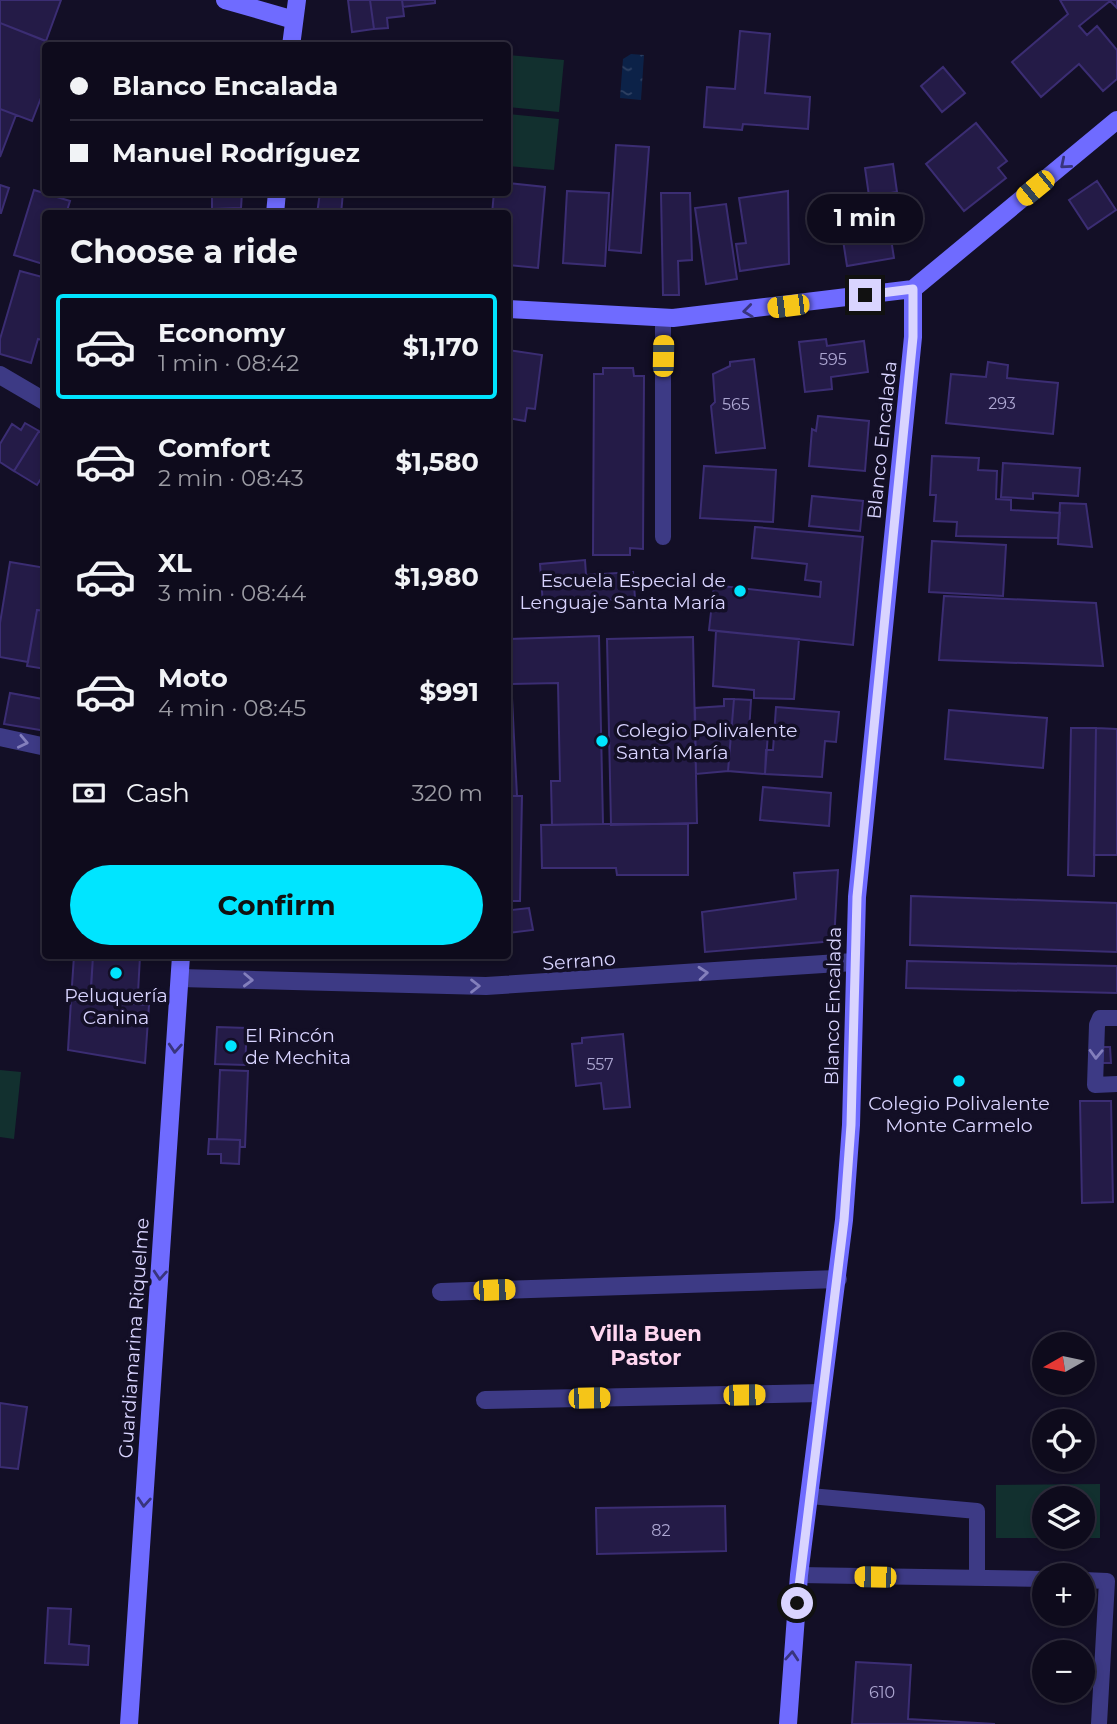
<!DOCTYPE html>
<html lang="en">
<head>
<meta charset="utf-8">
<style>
  :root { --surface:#0e0b1c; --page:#1c1929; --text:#f1f3f6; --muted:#9b9ba3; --line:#2e2b3b; --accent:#00e5ff }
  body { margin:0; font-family:Montserrat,sans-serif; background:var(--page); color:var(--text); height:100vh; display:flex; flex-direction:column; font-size:26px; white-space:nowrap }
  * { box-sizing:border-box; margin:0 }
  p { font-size:23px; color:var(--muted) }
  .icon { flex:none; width:38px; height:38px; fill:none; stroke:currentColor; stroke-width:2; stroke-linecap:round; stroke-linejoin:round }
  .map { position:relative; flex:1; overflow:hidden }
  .side { position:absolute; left:42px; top:210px; width:469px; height:749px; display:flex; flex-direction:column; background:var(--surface); border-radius:7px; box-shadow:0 4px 10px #0003,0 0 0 2px var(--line) }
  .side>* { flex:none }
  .hud { position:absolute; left:42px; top:42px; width:469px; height:154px; border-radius:7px; box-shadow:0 4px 10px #0003,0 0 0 2px var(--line); display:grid; align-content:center; height:154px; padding:0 28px; background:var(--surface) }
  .needle { width:46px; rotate:261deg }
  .buttons { position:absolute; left:1032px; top:1332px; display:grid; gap:14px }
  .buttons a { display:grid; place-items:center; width:63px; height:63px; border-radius:50%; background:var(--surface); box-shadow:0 4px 10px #0003,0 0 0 2px var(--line); font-size:35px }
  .end { position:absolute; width:32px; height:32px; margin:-16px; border:9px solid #d9d4ff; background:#111; box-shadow:0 0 0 4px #111 }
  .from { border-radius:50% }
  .bubble { position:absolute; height:49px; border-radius:24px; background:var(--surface); box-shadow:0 4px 10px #0003,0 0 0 2px var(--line); font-size:23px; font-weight:700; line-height:49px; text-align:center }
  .car { position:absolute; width:21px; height:42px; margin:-21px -10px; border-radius:9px; box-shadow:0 0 5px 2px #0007; background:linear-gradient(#f5c518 24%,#345 0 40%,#f5c518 0 76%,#345 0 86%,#f5c518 0) }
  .hud b { display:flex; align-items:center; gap:24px; height:66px; font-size:26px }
  .hud b+b { border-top:2px solid var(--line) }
  .hud i { width:18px; height:18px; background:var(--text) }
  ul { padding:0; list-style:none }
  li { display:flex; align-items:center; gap:21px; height:105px; margin:0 14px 10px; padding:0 14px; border:4px solid transparent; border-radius:7px }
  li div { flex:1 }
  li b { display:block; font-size:26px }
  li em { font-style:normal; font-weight:700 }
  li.selected { border-color:var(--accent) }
  li>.icon { width:63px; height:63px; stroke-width:1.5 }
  h2 { padding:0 28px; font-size:32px; line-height:84px }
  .pay { display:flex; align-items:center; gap:18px; height:77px; padding:0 28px; font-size:26px }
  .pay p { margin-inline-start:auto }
  .cta { display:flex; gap:14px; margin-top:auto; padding:14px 28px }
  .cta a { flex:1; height:80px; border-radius:42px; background:var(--accent); color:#111; font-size:28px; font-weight:700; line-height:80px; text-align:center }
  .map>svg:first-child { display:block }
  .pitch { fill:#12302f; fill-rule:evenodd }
  .water { fill:url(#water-ripples) }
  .building { fill:#241b47; stroke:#3b2d73; stroke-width:2 }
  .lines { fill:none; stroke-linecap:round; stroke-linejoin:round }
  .lane { stroke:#3d3a85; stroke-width:16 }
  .street { stroke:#3d3a85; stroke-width:18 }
  .secondary { stroke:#6f6bff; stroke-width:18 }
  .oneway { stroke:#38347d }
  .oneway2 { stroke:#837fbc }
  .route { stroke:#d9d4ff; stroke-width:9 }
  .poi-dot { fill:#00e5ff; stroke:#130f26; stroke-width:2.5 }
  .labels { text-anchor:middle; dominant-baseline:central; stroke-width:7; stroke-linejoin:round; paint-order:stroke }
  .number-label { font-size:16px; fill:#aca6d1 }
  .street-label { font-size:19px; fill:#d9d4ff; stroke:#130f26 }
  .poi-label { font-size:19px; fill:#d9d4ff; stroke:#130f26; text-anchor:start }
  .neighbourhood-label { font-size:21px; font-weight:bold; fill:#ffd6f0; stroke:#130f26 }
</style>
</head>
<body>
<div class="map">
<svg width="1117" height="1724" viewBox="0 0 1117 1724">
  <defs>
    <pattern id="water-ripples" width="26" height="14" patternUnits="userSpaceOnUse" patternTransform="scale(1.75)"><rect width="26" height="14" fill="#0c2248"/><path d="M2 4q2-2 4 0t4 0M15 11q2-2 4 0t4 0" fill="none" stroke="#2f4163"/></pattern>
  </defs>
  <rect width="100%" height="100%" fill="#130f26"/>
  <path class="pitch" d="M508 55 564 60 559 112 508 107Z
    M508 114 559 119 554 170 508 166Z
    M0 1070 21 1072 14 1139 0 1137Z
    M1100 1484V1538H996V1485ZM1045 1498H1083V1536H1045Z"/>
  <path class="water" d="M631 54 644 55 641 100 620 98 623 59Z"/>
  <path class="building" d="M0 0H61L46 41 0 23Z
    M348 0H370L374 29 352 32Z
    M370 0H402L404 16 387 18 388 28 374 29Z
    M402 0H435V3L403 7Z
    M1060 0H1117V8L1110 1 1079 26 1087 35 1097 26 1117 50V79L1103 91 1079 64 1041 97 1012 62 1068 14Z
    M0 23 58 46H46V85L32 121 0 109Z
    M740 31 770 34 765 93 810 97 808 129 743 124 742 130 704 127 707 87 735 89Z
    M943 67 965 93 942 112 921 86Z
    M0 109 16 115 0 157Z
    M976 123 1007 161 998 168 1006 178 964 211 926 164Z
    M616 145 649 147 641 253 609 250Z
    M893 164 897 192 884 194 894 258 847 266 837 201 869 196 865 168Z
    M1097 181 1116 210 1088 229 1069 200Z
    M508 183 545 187 538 268 508 265V214H492L494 192H508Z
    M0 185 9 188 1 213H0Z
    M34 190 70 201 66 214H46V265L14 255Z
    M567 191 609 193 605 266 563 263Z
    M788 191 789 264 740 271 736 244 746 243 739 198Z
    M212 192H242L241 208 212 209Z
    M320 192H343L341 214H317Z
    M661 193H690L692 260 678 261 679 295H663Z
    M726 204 737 279 706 284 695 208Z
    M20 271 46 278V341L38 339 31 363 0 354V339Z
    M826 339 827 346 864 341 868 372 831 377 832 389 805 392 799 342Z
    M508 350 542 355 535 409 527 408 525 421 508 418Z
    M754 359 765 448 716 453 711 406 715 402 713 374 730 366V362Z
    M988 362 1008 365 1007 378 1058 383 1053 434 946 423 951 374 986 377Z
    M603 368H633L634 376H644L643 549 630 548V555H593L594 374H603Z
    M818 416 869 421 865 471 809 466 812 429 816 431Z
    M25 423 39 431 14 471 0 462V444L12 424 21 430Z
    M39 431 46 435V471L37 485 14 471Z
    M932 456 979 458 978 470 997 471 996 499 1011 500V510L1060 513 1058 538 956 536 957 522 934 521 936 495H930Z
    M1003 463 1080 468 1078 496 1033 493V499L1001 497Z
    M704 466 776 470 773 522 700 518Z
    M812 496 863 501 860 531 809 526Z
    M1060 503 1086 504 1092 547 1058 544Z
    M508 511H512L508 548Z
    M755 527 863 537 853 645 709 630 714 585 820 597 821 582 805 580 807 564 752 558Z
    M932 541 1006 545 1003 596 929 592Z
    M585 560 586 575 633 572 635 598 543 605 540 564Z
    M10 562 46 568V611L37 610 28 662 0 657V623Z
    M944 596 1096 603 1103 666 939 660Z
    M37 610 46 611V669L27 666Z
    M508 614 509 639 517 796H508Z
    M716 631 799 639 794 699 754 698V690L713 686Z
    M599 636 603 824 552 825 551 781H560L558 683 511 684 509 639Z
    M693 637 697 823 611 825 607 639Z
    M46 687V731L4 724 10 693 43 699Z
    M724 699H734L728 771 696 774 695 708 724 706Z
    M734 699 751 700 749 732 768 733 765 774 728 771Z
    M776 707 839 712 836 742 825 741 822 777 765 774 766 750H773Z
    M949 710 1047 718 1043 768 945 759Z
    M1071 728H1096L1094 876 1068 875Z
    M1096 728 1117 729V855H1094Z
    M763 787 831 793 829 826 760 820Z
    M508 796H522L520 901H508Z
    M603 824H688V875H617L616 868H542L541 825Z
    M838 870 834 941 705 952 702 912 796 899 794 873Z
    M911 896 1117 903V952L910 945Z
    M508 901H511L512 910 529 908 533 930 508 933Z
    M74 956H93L90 1001 71 1000Z
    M93 956H140L138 993 91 990Z
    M907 961 1117 966V993L906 988Z
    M71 1000 149 1005 145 1063 68 1050Z
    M217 1027 247 1028 245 1065 215 1064Z
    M623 1034 630 1107 604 1109 601 1083 576 1086 572 1044 582 1043V1038Z
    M1100 1047H1110L1111 1063H1101Z
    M220 1070 248 1071 245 1147H240V1140L217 1139Z
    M1080 1101H1111L1113 1202 1082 1203Z
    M209 1139 240 1140 239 1164 221 1163V1154H208Z
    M0 1403 27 1407 18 1469 0 1467Z
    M725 1506 726 1551 597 1554 596 1508Z
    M48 1608 71 1609 69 1644 89 1646 88 1665 45 1663Z
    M856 1662 911 1665 908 1719 995 1724H852Z"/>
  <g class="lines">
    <path class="lane" d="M663 318V537
      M1117 1018H1100L1097 1025 1095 1085 1117 1084
      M810 1496 977 1511V1578
      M799 1575 1045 1579
      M1083 1580 1107 1581 1099 1724"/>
    <path class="street" d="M0 375 46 402
      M0 737 46 747
      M180 978 486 986 854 962
      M441 1292 838 1279
      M485 1400 822 1393"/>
    <path class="secondary" d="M225 0 294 20
      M291 46 297 0
      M275 214 277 192
      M508 309 673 318 913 289 1117 120
      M129 1724 181 956
      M788 1724 799 1575 844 1220 851 1125 857 897 913 337V289"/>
  </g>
  <defs><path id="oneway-chevron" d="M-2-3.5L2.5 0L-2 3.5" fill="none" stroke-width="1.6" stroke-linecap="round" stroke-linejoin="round" transform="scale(1.75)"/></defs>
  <g class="oneway">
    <use href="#oneway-chevron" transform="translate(1065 164) rotate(140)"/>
    <use href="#oneway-chevron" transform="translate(748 311) rotate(173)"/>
    <use href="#oneway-chevron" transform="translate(175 1048) rotate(94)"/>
    <use href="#oneway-chevron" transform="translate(160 1275) rotate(94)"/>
    <use href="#oneway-chevron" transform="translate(144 1502) rotate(94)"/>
    <use href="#oneway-chevron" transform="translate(792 1656) rotate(-86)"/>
  </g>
  <g class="oneway2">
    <use href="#oneway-chevron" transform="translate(23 742) rotate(12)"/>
    <use href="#oneway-chevron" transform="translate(703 973) rotate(-5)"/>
    <use href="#oneway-chevron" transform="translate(248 980) rotate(2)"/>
    <use href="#oneway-chevron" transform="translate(475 986)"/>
    <use href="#oneway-chevron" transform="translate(1096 1054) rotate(92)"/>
  </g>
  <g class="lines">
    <path class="route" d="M797 1603 844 1220 851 1125 857 897 913 337V289L865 295"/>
  </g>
  <g class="poi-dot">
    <circle cx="740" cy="591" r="7"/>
    <circle cx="602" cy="741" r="7"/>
    <circle cx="116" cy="973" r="7"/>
    <circle cx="231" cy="1046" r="7"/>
    <circle cx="959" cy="1081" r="7"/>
  </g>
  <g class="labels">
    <g class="number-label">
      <text x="833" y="359">595</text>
      <text x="1002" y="403">293</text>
      <text x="736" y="404">565</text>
      <text x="600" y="1064">557</text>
      <text x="661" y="1530">82</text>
      <text x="882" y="1692">610</text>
    </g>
    <g class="street-label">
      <text transform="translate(882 440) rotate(-84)">Blanco Encalada</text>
      <text transform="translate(579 961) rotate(-4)">Serrano</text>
      <text transform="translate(833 1006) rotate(-89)">Blanco Encalada</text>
      <text transform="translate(134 1338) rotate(-86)">Guardiamarina Riquelme</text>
    </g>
    <g class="poi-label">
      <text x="726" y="580" text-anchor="end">Escuela Especial de<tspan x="726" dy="22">Lenguaje Santa María</tspan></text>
      <text x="616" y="730">Colegio Polivalente<tspan x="616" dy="22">Santa María</tspan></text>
      <text x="116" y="995" text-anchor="middle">Peluquería<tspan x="116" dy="22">Canina</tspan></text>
      <text x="245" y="1035">El Rincón<tspan x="245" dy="22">de Mechita</tspan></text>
      <text x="959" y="1103" text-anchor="middle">Colegio Polivalente<tspan x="959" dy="22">Monte Carmelo</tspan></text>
    </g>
    <g class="neighbourhood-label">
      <text x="646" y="1333">Villa Buen<tspan x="646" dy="24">Pastor</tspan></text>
    </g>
  </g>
</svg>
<div class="buttons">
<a><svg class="needle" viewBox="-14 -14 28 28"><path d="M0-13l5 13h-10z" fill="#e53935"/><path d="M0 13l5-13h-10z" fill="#9b9ba3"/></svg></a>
<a><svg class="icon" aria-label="locate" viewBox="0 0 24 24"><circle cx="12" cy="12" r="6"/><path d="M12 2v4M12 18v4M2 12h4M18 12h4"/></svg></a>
<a><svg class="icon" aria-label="layers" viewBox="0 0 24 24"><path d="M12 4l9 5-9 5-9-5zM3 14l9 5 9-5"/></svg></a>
<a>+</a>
<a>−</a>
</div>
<i class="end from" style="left:797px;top:1603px"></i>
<i class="end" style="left:865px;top:295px"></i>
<div class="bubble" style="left:807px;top:194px;width:116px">1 min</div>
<i class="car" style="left:1035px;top:188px;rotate:231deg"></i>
<i class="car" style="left:788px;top:306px;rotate:263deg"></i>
<i class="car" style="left:663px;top:356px;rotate:1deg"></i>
<i class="car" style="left:494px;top:1290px;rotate:88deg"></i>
<i class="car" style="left:744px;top:1395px;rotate:89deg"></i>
<i class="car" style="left:589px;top:1398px;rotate:89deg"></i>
<i class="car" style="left:875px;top:1577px;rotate:271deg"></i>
<div class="hud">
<b><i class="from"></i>Blanco Encalada</b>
<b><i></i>Manuel Rodríguez</b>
</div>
<section class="side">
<h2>Choose a ride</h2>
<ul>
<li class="selected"><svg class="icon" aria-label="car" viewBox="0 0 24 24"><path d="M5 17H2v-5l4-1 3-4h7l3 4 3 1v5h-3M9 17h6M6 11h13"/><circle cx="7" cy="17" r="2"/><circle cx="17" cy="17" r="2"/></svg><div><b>Economy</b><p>1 min · 08:42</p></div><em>$1,170</em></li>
<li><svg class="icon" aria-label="car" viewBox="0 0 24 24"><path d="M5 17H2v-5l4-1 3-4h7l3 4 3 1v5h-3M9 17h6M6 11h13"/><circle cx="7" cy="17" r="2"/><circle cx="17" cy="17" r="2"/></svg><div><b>Comfort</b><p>2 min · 08:43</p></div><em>$1,580</em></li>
<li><svg class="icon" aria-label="car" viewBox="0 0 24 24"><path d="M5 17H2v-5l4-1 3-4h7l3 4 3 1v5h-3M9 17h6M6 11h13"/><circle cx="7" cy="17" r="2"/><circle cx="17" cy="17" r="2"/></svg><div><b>XL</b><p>3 min · 08:44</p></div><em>$1,980</em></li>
<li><svg class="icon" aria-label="car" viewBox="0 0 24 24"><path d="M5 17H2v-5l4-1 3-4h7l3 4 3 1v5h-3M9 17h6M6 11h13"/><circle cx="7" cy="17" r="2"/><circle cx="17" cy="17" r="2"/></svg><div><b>Moto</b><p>4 min · 08:45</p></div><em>$991</em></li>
</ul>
<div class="pay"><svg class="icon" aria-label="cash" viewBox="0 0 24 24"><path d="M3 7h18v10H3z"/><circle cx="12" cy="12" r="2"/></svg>Cash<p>320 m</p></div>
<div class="cta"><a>Confirm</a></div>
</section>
</div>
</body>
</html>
